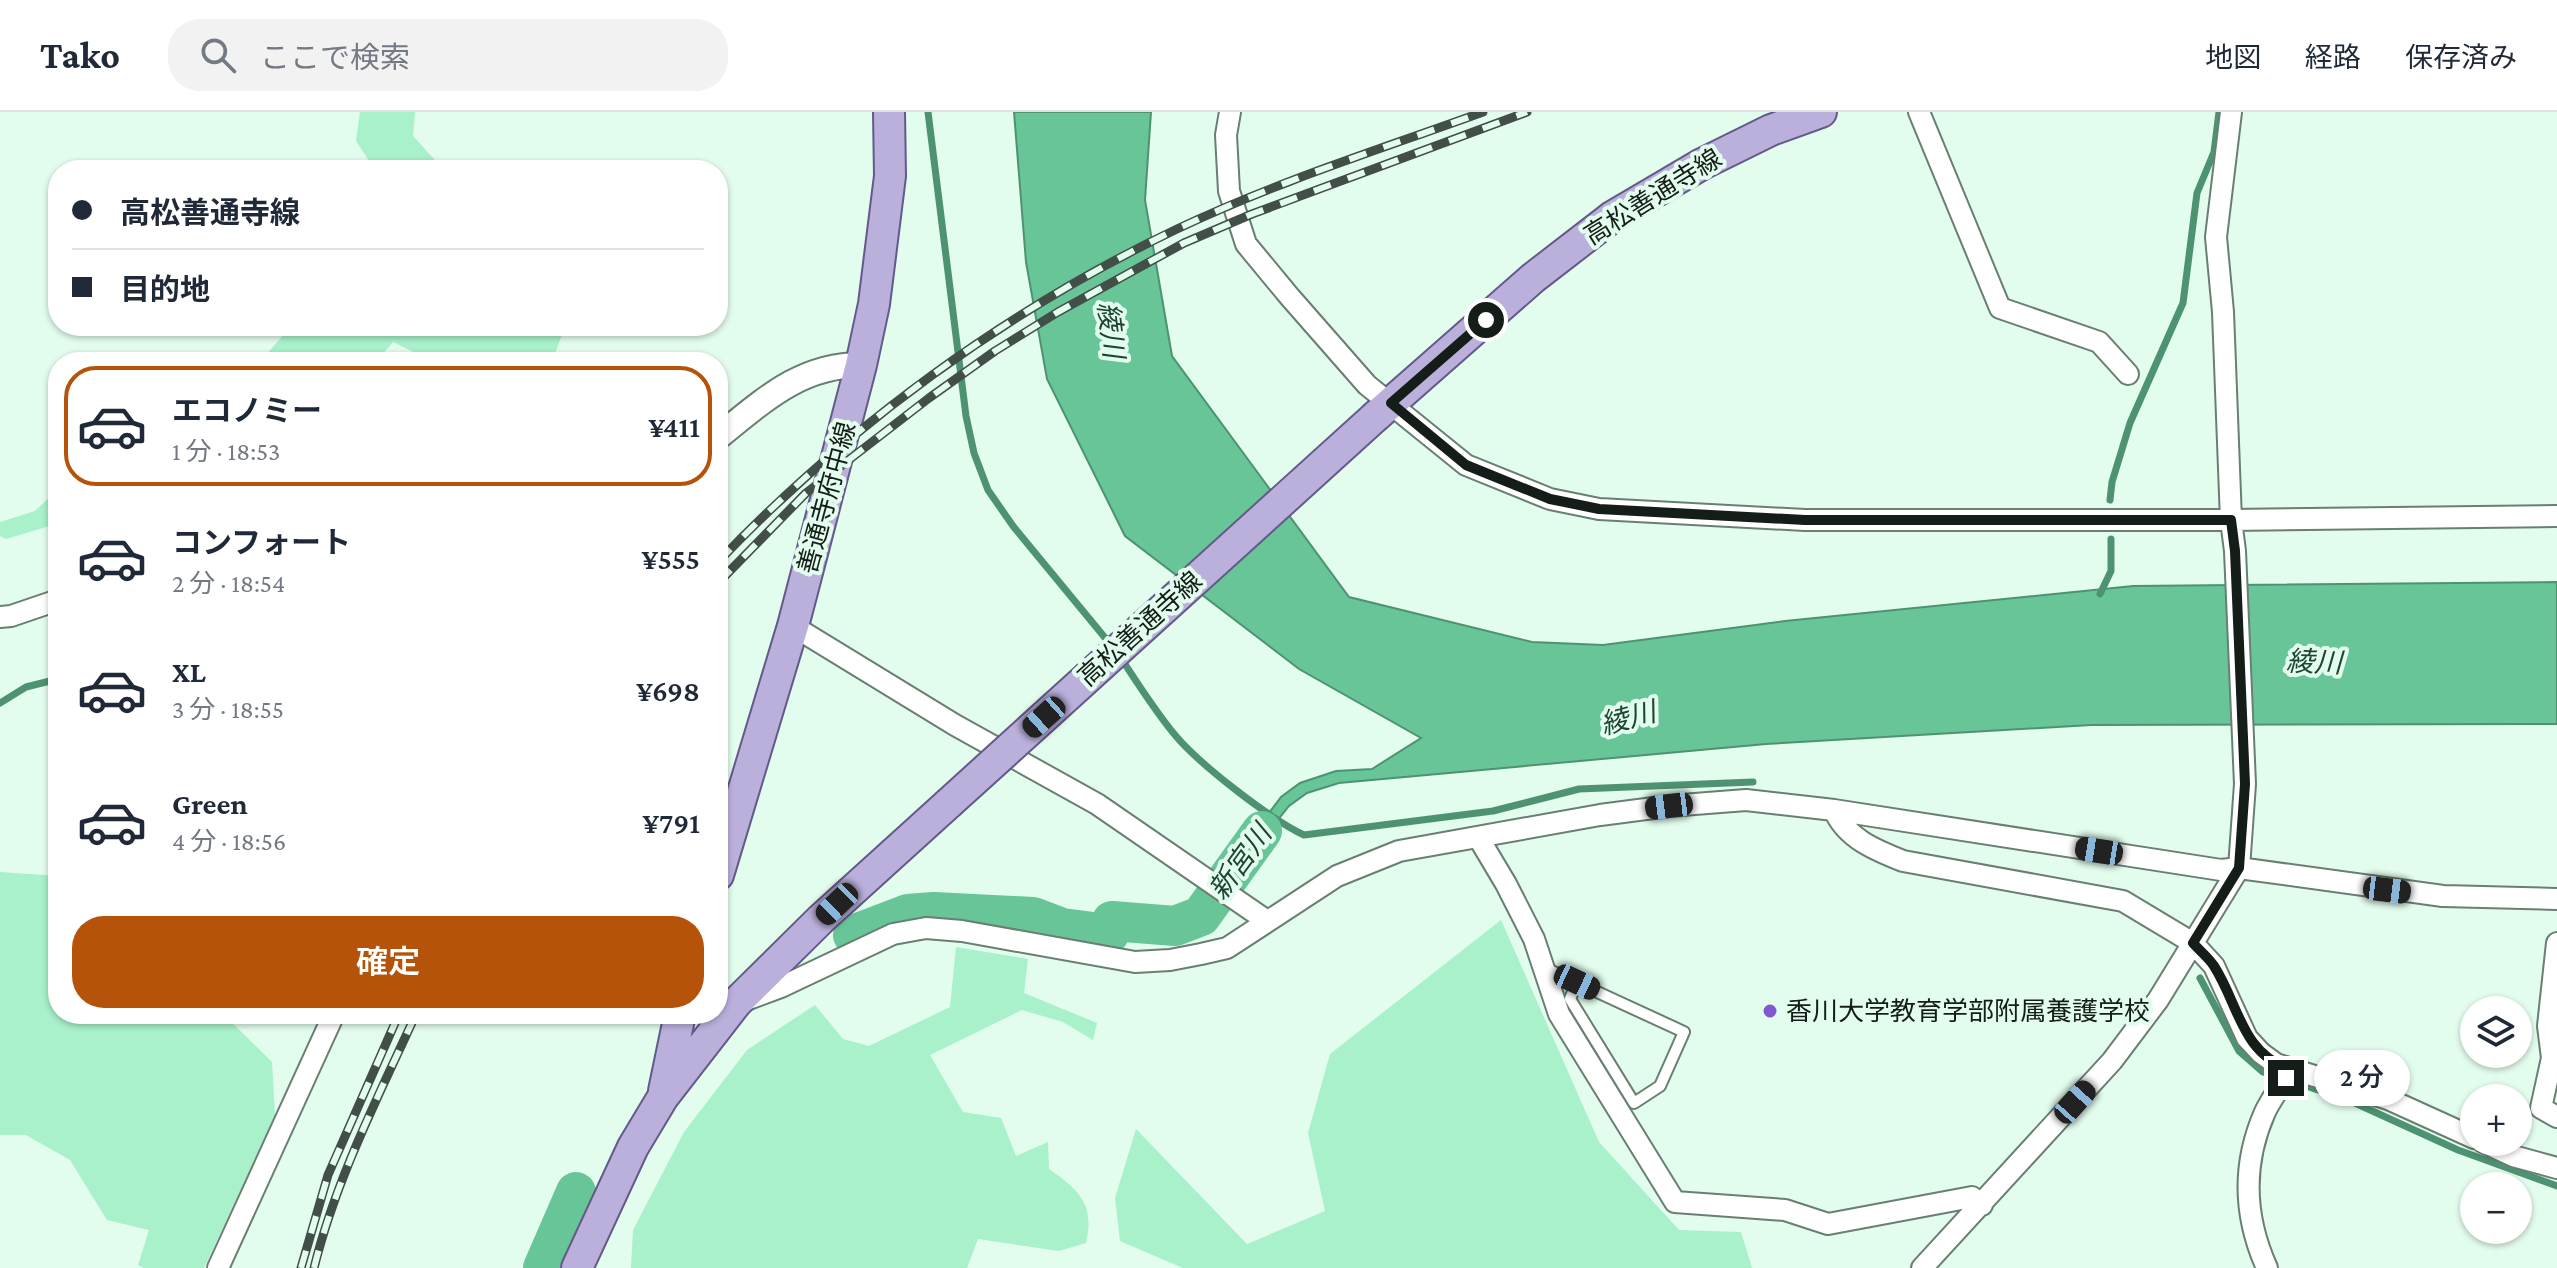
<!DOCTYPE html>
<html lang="ja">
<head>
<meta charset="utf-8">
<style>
  :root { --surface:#fff; --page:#f2f2f3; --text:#1f2937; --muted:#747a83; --line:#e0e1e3; --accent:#b45309 }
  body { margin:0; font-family:"Crimson Pro","Noto Sans JP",serif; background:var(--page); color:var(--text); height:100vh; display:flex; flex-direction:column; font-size:30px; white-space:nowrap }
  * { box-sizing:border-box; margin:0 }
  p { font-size:26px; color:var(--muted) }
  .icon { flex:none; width:44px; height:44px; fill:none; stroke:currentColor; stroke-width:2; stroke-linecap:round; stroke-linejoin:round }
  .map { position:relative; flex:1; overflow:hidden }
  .side { position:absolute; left:48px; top:240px; width:680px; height:672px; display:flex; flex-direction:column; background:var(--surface); border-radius:32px; box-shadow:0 2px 6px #0004 }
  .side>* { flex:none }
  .guide { position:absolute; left:48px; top:48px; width:680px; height:176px; border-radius:32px; box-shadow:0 2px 6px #0004; display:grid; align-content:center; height:176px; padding:0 24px; background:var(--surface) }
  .fabs { position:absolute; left:2460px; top:884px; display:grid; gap:16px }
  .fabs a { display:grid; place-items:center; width:72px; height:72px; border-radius:50%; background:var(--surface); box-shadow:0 2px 6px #0004; font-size:40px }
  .end { position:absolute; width:36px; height:36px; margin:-18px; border:10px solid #141d18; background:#fff; box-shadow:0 0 0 4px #fff }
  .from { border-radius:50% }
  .bubble { position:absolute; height:56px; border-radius:28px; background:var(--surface); box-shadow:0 2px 6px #0004; font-size:26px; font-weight:600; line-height:56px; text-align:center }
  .car { position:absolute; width:24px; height:48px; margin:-24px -12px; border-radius:10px; box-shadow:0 0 6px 2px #0007; background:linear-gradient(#222 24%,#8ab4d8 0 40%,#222 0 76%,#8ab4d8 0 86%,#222 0) }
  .guide b { display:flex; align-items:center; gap:28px; height:76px; font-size:30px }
  .guide b+b { border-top:2px solid var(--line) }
  .guide i { width:20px; height:20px; background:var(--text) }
  ul { padding:14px 0 0; list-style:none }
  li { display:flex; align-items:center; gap:24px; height:120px; margin:0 16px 12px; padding:0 8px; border:4px solid transparent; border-radius:32px }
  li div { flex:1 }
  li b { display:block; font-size:30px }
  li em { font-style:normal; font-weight:600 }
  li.current { border-color:var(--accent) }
  li>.icon { width:72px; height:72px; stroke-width:1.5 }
  .action { display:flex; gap:16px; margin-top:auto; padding:16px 24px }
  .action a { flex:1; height:92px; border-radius:32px; background:var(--accent); color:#fff; font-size:32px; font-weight:600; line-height:92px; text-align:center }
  header { display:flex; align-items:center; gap:48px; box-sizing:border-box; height:112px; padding:0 40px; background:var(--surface); border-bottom:2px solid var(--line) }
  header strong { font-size:38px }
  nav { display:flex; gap:44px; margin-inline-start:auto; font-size:28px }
  .search { width:560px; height:72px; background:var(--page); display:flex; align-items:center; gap:20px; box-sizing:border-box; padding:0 28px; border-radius:32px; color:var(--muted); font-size:30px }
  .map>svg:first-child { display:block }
  .green { fill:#a8f1ca }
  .water { fill:#67c597; stroke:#4e9371; stroke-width:2 }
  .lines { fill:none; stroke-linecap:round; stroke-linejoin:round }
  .stream { stroke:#4e9371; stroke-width:7 }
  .river { stroke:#67c597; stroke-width:40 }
  .service-casing { stroke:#687f72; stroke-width:14 }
  .minor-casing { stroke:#687f72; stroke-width:24 }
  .tertiary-casing { stroke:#687f72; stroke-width:28 }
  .primary-casing { stroke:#635a88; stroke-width:34 }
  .service { stroke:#fff; stroke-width:10 }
  .minor { stroke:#fff; stroke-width:20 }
  .tertiary { stroke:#fff; stroke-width:24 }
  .primary { stroke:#bbb0dc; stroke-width:30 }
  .rail-casing { stroke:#424f48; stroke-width:9 }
  .rail { stroke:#e2fced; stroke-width:6; stroke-dasharray:18; stroke-linecap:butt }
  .primary-bridge-casing { stroke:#635a88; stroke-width:34; stroke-linecap:butt }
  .primary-bridge { stroke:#bbb0dc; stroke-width:30 }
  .route { stroke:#141d18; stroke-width:10 }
  .poi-dot { fill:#8059d2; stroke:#e2fced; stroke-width:3 }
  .labels { text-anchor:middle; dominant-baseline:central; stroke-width:8; stroke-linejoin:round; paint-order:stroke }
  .street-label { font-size:26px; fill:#141d18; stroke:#e2fced }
  .poi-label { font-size:26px; fill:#141d18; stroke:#e2fced; text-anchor:start }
  .water-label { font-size:28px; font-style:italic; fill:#1d4532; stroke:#e2fced }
</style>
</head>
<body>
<header>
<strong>Tako</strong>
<div class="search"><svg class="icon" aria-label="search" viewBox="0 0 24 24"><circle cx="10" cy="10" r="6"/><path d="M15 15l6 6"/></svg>ここで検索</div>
<nav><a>地図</a><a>経路</a><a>保存済み</a></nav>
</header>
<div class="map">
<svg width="2557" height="1156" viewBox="0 0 2557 1156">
  <rect width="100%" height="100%" fill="#e2fced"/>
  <path class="green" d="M360 0H415L413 24 444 58H375L356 29Z
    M291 214H565L552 250H505L498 246 496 250H434L393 230 376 250H260Z
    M58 377V410L56 412 6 427 0 424V410L35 399Z
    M0 760 58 764V902H223L272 950 275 1004 204 1156H144L138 1153 149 1118 107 1108 70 1048 26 1023H0Z
    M1501 808 1599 1030 1679 1118 1741 1120 1752 1156H1183L1120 1129 1115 1086 1136 1017 1247 1132 1325 1099 1308 1021 1330 942Z
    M956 835 1028 847 1024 881 1097 911 1093 928 1063 910 1022 898 930 943 963 1000 1001 1006 1016 1044 1048 1030 1049 1057C1079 1078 1095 1092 1086 1131L1059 1139 978 1127 967 1156H631L633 1118 684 1020 747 938 815 893 843 927 869 934 950 895Z"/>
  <path class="water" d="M1014 0H1151L1145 88 1172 244 1349 485 1532 530 1603 533 1785 509 2133 474 2557 470V612L2091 613 1766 632 1339 671 1307 681 1289 694 1233 764 1226 758 1281 685 1300 671 1336 659 1372 657 1421 626 1299 557 1125 424 1047 267 1026 150Z"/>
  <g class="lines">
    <path class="stream" d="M928 0 966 304 974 341 988 378 1013 414 1111 533
      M2110 388 2112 370 2130 311 2183 191 2197 81 2214 40 2219 0
      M2100 482 2111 459V427
      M1121 546C1138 572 1155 599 1175 623 1199 652 1270 707 1304 723L1493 699 1579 677 1753 670
      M0 591 26 575 58 567
      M2200 866 2239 939 2263 960 2346 987 2458 1038 2557 1074"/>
    <path class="river" d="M853 823 908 802 934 800 1033 805 1062 816 1109 822 1112 809 1175 814 1201 804 1262 719
      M543 1156 576 1080"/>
    <defs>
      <path id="service" d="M1543 855 1684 920 1660 974 1634 991 1570 887 1577 870"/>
      <path id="minor" d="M1230 0 1226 23 1229 79 1246 132 1289 184 1367 273 1466 353 1550 387 1599 397 1805 408H2231L2557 404
        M1919 0 2000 196 2099 230 2128 262
        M0 505 11 504 58 488
        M793 514 955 613 1097 692 1267 809
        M1834 698C1846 726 1875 738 1903 749L2123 789 2193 831 2214 854 2247 926 2261 941 2276 952 2388 987 2474 1026
        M1478 725 1506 772 1534 827 1559 902 1675 1090 1785 1098 1828 1112 1972 1085 1982 1093
        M2557 831 2548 914 2552 946 2541 996 2557 1005
        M746 888 781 875 893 822 926 816 962 819 1135 850 1170 848 1201 842 1227 836 1337 764 1399 739 1600 703 1669 694 1746 688 1834 698 2221 758 2239 756 2443 784 2557 787
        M2483 1030 2513 1044 2557 1056
        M218 1156 334 902
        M1922 1156 2112 949 2158 888 2239 756 2245 672 2235 439 2231 408 2223 200 2216 125 2231 0
        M2267 1156C2244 1105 2242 1052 2265 1000 2272 985 2283 973 2289 957"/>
      <path id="tertiary" d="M718 325C763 289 800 253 861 253"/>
      <path id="primary" d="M1376 304 1533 166 1612 105 1702 52 1771 18 1821 0
        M718 763 793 514 861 253 874 192 890 64 889 0
        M664 979 680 902
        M577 1156 633 1035 663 985 736 891 821 807 949 691"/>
    </defs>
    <use href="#service" class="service-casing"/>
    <use href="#minor" class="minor-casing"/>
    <use href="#tertiary" class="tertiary-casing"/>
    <use href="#primary" class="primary-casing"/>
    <use href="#service" class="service"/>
    <use href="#minor" class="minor"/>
    <use href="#tertiary" class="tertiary"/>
    <use href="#primary" class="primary"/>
    <defs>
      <path id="rail" d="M718 450C848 314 1007 198 1177 117 1276 70 1381 37 1483 0
        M718 471 806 381 929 286 995 239 1058 200 1184 131 1252 102 1527 0
        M301 1156 328 1063 399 902
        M314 1156C336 1067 378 985 416 902"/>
    </defs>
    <use href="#rail" class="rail-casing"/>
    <use href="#rail" class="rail"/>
    <defs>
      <path id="primary-bridge" d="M949 691 1376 304"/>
    </defs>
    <use href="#primary-bridge" class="primary-bridge-casing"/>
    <use href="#primary-bridge" class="primary-bridge"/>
  </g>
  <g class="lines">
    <path class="route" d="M1486 208 1391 291 1466 353 1550 387 1599 397 1805 408H2231L2235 439 2245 672 2239 756 2193 831C2200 839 2209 846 2214 854 2239 893 2241 940 2289 957L2286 966"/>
  </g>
  <circle class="poi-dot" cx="1770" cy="899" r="8"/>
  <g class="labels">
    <g class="street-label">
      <text transform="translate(1653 85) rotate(-32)">高松善通寺線</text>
      <text transform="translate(827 386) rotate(-75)">善通寺府中線</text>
      <text transform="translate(1140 517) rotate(-42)">高松善通寺線</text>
    </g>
    <g class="poi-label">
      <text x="1786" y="899">香川大学教育学部附属養護学校</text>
    </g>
    <g class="water-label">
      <text transform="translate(1111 218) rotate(83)">綾川</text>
      <text transform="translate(2314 550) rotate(2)">綾川</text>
      <text transform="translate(1628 606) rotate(-15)">綾川</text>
      <text transform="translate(1240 750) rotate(-54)">新宮川</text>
    </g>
  </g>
</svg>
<div class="fabs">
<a><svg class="icon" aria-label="layers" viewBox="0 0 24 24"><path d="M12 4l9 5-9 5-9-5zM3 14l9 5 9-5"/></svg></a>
<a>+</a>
<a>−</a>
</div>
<i class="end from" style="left:1486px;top:208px"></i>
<i class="end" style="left:2286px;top:966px"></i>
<div class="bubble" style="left:2314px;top:938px;width:96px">2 分</div>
<i class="car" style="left:1044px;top:605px;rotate:228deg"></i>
<i class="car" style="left:1669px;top:694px;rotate:263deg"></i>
<i class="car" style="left:2099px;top:739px;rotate:279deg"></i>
<i class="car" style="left:2387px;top:778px;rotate:97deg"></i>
<i class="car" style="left:837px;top:792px;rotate:226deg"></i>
<i class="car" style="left:1577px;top:870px;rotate:115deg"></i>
<i class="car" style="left:2075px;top:990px;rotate:42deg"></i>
<div class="guide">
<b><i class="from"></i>高松善通寺線</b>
<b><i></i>目的地</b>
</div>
<section class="side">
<ul>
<li class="current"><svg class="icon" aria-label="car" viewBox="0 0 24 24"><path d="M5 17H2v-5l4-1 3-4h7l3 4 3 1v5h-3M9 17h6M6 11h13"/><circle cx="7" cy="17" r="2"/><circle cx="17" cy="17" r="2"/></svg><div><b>エコノミー</b><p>1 分 · 18:53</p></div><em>¥411</em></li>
<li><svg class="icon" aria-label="car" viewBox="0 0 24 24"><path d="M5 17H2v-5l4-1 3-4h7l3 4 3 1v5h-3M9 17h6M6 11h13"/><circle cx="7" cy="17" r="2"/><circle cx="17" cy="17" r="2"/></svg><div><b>コンフォート</b><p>2 分 · 18:54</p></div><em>¥555</em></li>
<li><svg class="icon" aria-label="car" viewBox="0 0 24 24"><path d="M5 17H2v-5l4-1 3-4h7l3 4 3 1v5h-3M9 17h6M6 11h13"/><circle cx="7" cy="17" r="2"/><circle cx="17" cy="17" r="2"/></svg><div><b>XL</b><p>3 分 · 18:55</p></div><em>¥698</em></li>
<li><svg class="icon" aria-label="car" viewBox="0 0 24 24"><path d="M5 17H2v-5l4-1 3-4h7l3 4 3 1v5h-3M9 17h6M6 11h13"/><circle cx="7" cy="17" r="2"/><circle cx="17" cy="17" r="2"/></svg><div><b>Green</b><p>4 分 · 18:56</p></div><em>¥791</em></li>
</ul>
<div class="action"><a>確定</a></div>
</section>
</div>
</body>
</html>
